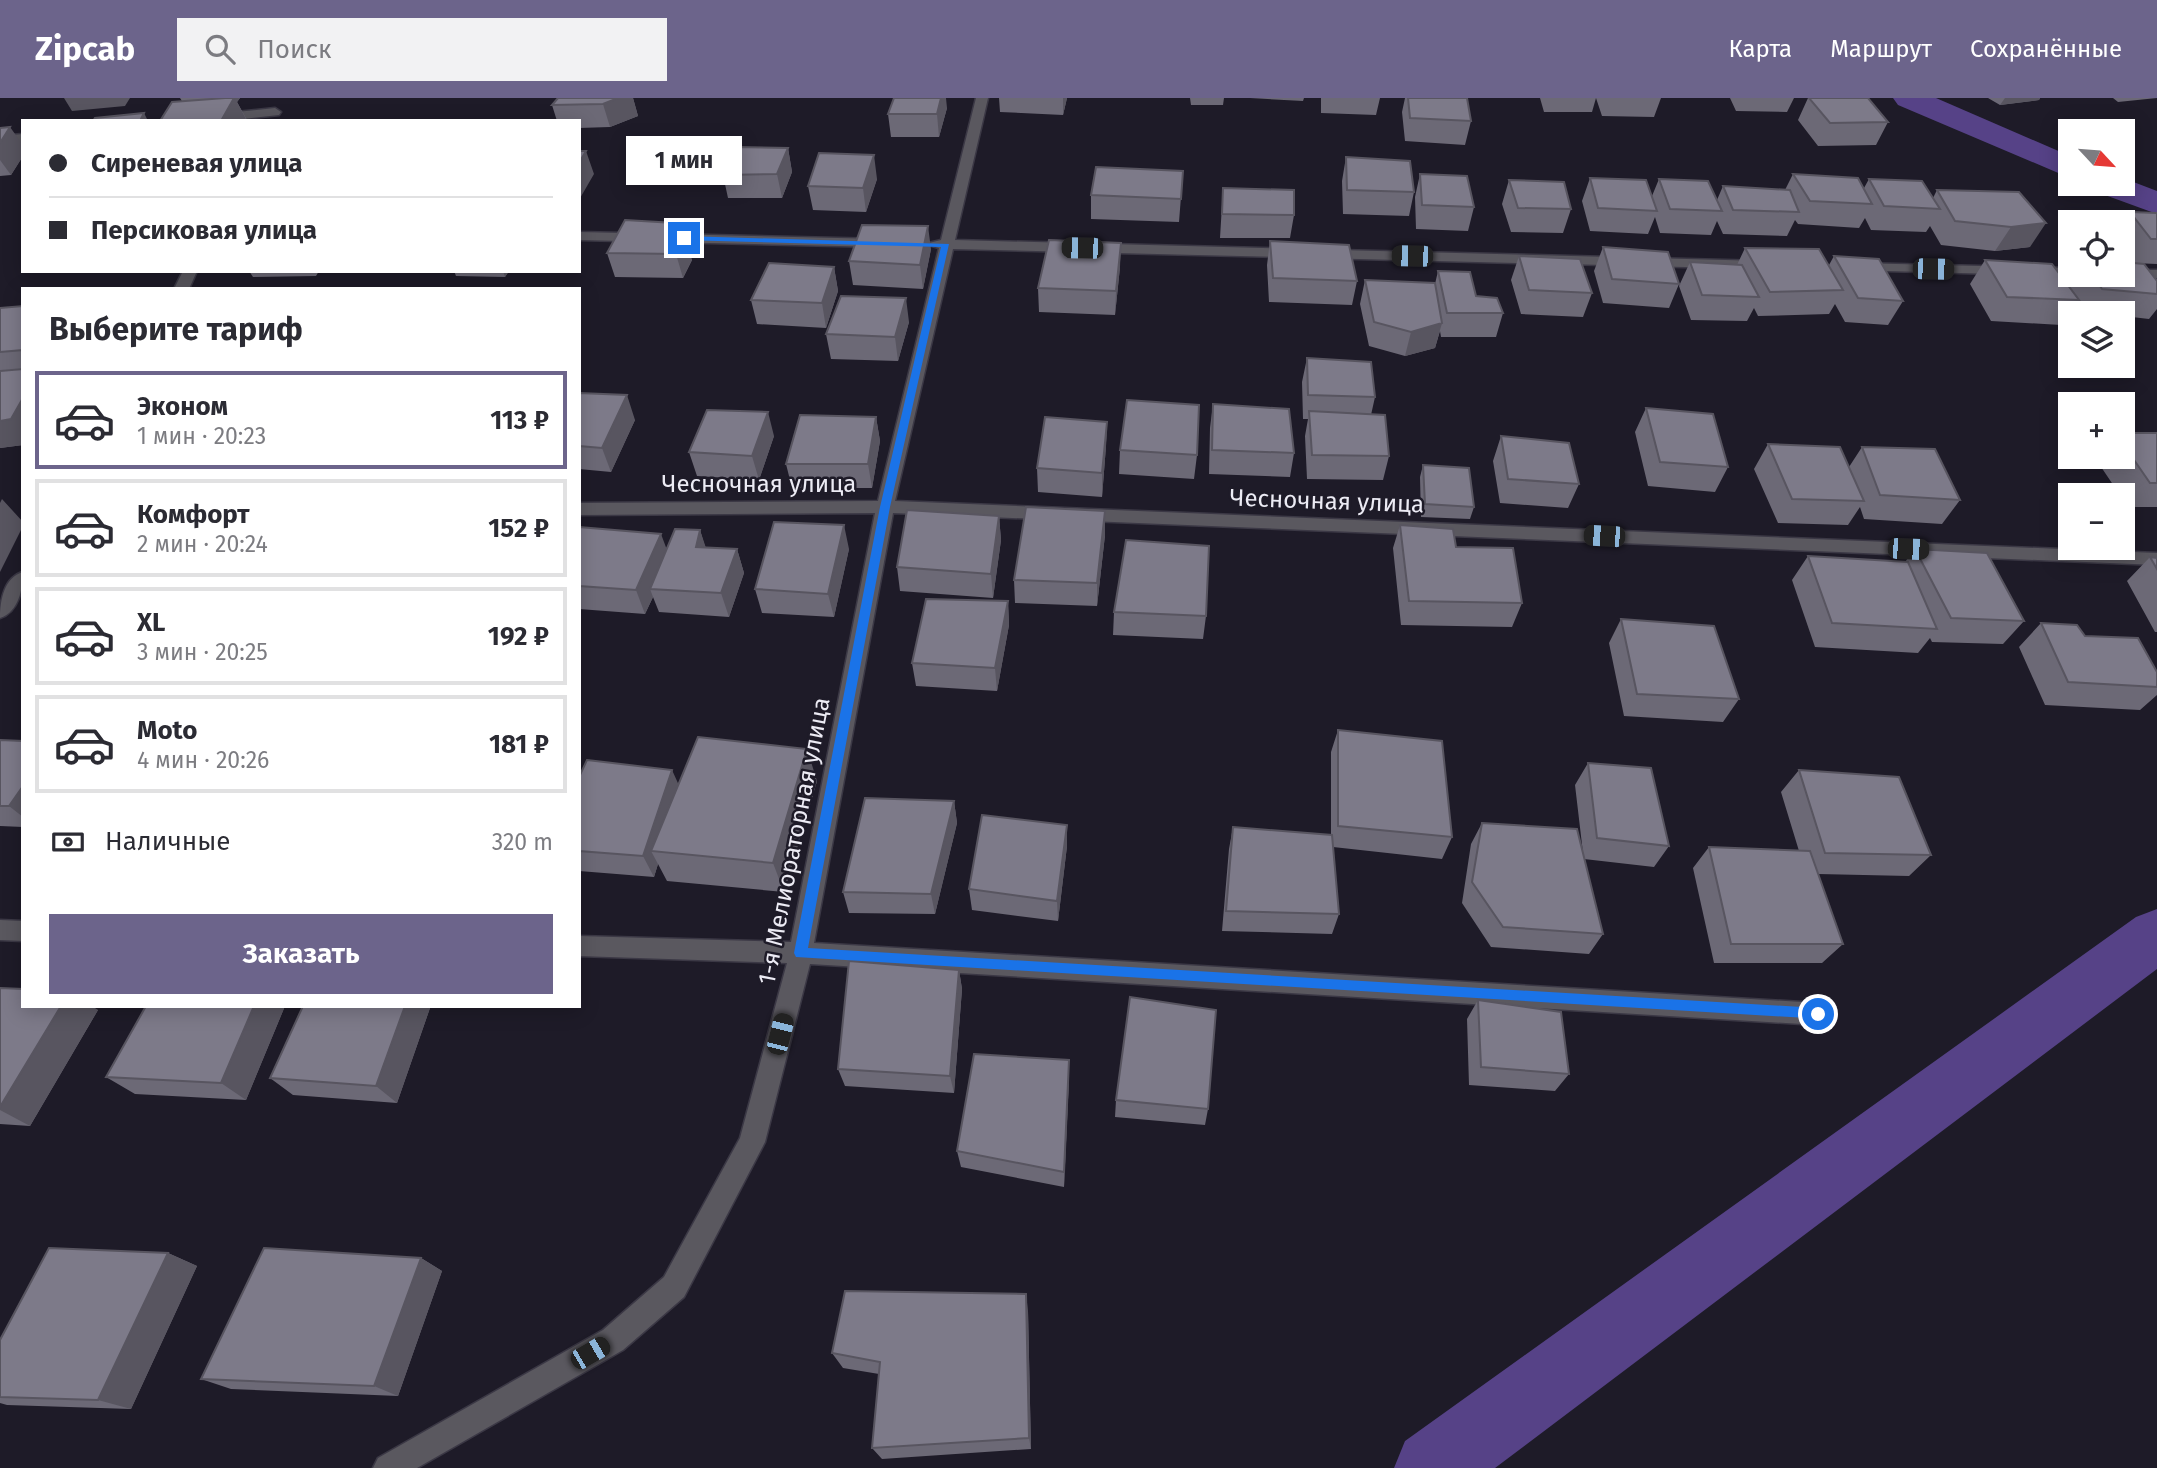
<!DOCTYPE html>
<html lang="ru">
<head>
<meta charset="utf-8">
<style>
  :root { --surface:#fff; --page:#f2f2f3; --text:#2b2b33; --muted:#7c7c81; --line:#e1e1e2; --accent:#6c648b }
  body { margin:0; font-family:"Fira Sans",sans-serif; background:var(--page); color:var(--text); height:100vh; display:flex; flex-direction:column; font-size:26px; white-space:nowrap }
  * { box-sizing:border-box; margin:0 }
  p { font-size:23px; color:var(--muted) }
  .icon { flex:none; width:38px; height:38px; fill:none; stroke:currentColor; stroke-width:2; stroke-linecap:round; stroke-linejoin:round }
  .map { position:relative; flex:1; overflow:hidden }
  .sheet { position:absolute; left:21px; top:189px; width:560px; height:721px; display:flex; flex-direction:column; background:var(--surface); border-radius:0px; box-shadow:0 4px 18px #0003 }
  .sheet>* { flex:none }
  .guide { position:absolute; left:21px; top:21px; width:560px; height:154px; border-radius:0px; box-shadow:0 4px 18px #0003; display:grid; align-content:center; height:154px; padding:0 28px; background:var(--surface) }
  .needle { width:46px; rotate:116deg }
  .fabs { position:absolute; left:2058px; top:21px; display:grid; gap:14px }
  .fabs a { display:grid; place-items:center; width:77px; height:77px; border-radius:0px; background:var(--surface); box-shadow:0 4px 18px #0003; font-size:35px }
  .end { position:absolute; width:32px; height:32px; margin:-16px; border:9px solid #1a73e8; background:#fff; box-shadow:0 0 0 4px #fff }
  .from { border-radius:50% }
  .bubble { position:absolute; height:49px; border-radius:0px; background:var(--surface); box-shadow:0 4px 18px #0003; font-size:23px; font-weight:700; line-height:49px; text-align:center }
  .car { position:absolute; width:21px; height:42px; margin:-21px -10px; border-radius:9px; box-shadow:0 0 5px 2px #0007; background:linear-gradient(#222 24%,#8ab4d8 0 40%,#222 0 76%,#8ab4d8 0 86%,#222 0) }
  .guide b { display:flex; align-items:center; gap:24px; height:66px; font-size:26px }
  .guide b+b { border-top:2px solid var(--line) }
  .guide i { width:18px; height:18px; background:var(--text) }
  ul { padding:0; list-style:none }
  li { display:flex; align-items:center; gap:21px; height:98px; margin:0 14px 10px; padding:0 14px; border:4px solid var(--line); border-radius:0px }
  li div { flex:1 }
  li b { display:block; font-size:26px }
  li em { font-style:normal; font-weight:700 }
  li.selected { border-color:var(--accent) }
  li>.icon { width:63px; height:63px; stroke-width:1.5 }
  h2 { padding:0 28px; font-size:32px; line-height:84px }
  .pay { display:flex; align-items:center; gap:18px; height:77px; padding:0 28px; font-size:26px }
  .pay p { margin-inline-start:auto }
  .primary-button { display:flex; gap:14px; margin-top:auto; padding:14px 28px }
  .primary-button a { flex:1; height:80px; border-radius:0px; background:var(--accent); color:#fff; font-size:28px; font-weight:700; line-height:80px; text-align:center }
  header { display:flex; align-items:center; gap:42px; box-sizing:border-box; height:98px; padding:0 35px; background:var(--accent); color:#fff }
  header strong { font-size:33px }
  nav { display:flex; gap:38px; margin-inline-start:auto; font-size:24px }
  .search { width:490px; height:63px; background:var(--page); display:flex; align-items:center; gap:18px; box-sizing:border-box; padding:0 24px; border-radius:0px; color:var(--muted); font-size:26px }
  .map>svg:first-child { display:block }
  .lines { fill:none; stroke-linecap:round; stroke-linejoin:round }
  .canal { fill:#564287; fill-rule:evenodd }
  .minor-casing { stroke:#3b3845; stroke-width:3 }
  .minor { fill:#5a585f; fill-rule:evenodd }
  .wall { fill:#6c6976 }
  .shaded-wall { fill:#585560 }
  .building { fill:#7d7a89; stroke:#585560; stroke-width:2 }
  .route { fill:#1a73e8 }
  .labels { text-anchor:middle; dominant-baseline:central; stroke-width:5; stroke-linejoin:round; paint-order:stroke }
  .street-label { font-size:24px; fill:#ecebf4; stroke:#1e1b28 }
</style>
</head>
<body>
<header>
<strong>Zipcab</strong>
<div class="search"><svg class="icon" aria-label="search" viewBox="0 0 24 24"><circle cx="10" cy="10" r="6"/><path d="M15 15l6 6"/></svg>Поиск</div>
<nav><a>Карта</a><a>Маршрут</a><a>Сохранённые</a></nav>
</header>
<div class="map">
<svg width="2157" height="1370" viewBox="0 0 2157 1370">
  <rect width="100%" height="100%" fill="#1e1b28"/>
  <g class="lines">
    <path class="canal" d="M1893 0H1936L2070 58V80L1898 7Z
      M2123 80 2157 93V116L2094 93 2089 86H2123Z
      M2157 811V871L1495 1370H1394L1405 1343 2136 819Z"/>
    <defs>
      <path id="minor" d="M976 0H988L955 142 1764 163 1771 167 1764 171 953 151 895 403 2157 455V467L893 415 814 845 1818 905 1826 908 1830 916 1826 924 1818 927 810 866 765 1044 684 1199 623 1252 417 1370H373L378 1360 603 1232 664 1179 740 1040 787 865 579 858V838L791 844 875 415 579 417V405L878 403 939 150 925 146 941 142Z
        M275 10 281 14 279 17 226 23H181L187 19Z
        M23 36V44L0 46V38Z
        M579 134 882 141 889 145 882 149 579 142Z
        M1855 165 2070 170V177H2075L2070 178 1850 172V166Z
        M2123 172H2157V180L2118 179 2116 177H2123Z
        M183 173H197L189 191H174Z
        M23 216V226L0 229V219Z
        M23 474C23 490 19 514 0 520 0 503 4 479 23 474Z
        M0 822 23 823V843L0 842Z"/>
    </defs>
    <use href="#minor" class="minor-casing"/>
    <use href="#minor" class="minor"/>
  </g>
  <path class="wall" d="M180 0H240L237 4 247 22 182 3Z
    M558 0H633L638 18 610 29 579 30V23H557L552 7Z
    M999 0H1067L1063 17 1000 14Z
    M1190 0H1224L1223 7H1191Z
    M1250 0H1304L1303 3Z
    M1321 0H1380L1376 17 1321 15Z
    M1405 0H1467L1471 23 1465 47 1405 43 1402 14Z
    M1540 0H1661L1654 19 1602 18 1596 0 1592 14H1544Z
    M1730 0H1794L1787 14 1736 13Z
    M1808 0H1868L1888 24 1876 47 1818 48 1798 22Z
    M1988 0H2040L2039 2 2000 7Z
    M2113 0H2157L2118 4Z
    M947 10 939 39H891L888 16Z
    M0 30 23 47V58L11 77 0 78Z
    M788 50 792 74 782 100H728L723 77Z
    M1346 59 1414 94 1409 118 1343 116 1342 83Z
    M1183 73 1179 124 1091 121V97Z
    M1420 76 1474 109 1468 133 1416 131 1415 99Z
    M1793 76 1864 90 1869 81 1933 100 1937 92 2019 94 2030 149 1995 153 1941 147 1930 128 1926 134 1871 132 1865 120 1859 130 1798 126 1795 122 1787 138 1723 136 1717 123 1711 137 1660 135 1655 119 1648 136 1590 133 1582 103 1590 80 1652 98 1659 81 1717 102 1723 88 1785 92Z
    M877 81 866 114 813 112 808 88Z
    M1509 82 1571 111 1563 135 1511 134 1502 106Z
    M1223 90 1294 117 1290 140H1220Z
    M2130 114 2157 115V166L2133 165 2123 150V124Z
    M674 125 678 138 692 162 683 180 615 179 607 155Z
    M1270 143 1357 183 1352 207 1269 204 1267 167Z
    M1603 149 1679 186 1669 210 1603 205 1594 173Z
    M1745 150 1829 167 1834 158 1903 203 1888 227 1845 224 1835 206 1829 216 1758 218 1754 210 1747 223 1691 222 1679 188 1690 164 1737 167Z
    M931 151 923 191 853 187 849 163Z
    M1519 158 1592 195 1583 219 1521 216 1511 182Z
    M1985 162 2066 185 2071 177H2123L2157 183V211L2149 221 2123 218V215H2084L2077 204 2061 227 1991 223 1970 186Z
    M834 169 838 193 826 230 757 226 751 202Z
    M1120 169 1115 217 1039 214 1038 190Z
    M249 173H319L316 178 253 179Z
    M454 173H509L505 179 456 178Z
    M1438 173 1503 215 1496 239H1441L1440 233 1435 250 1405 258 1369 248 1360 206 1365 182 1435 186Z
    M23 208V347L0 350V210Z
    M909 224 898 263 831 261 826 236Z
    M1307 260 1375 299 1371 317 1389 358 1383 382 1307 381 1305 338 1308 321H1303L1302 284Z
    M579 295 635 322 611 374 579 371Z
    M1213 306 1294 355 1290 379 1209 376 1210 330Z
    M1646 310 1728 369 1715 394 1648 388 1635 334Z
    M876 319 880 343 872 390H792L786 366Z
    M1107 324 1106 348 1102 399 1038 394 1037 370Z
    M2123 335H2157V409H2128L2123 401V397H2120L2095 360 2123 359Z
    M774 338 759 382 697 378 689 354Z
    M1501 338 1579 386 1568 410 1500 405 1493 363Z
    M1768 346 1849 369 1862 349 1960 402 1942 426 1864 421 1860 409 1848 427 1778 425 1754 371Z
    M1120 352 1197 357 1194 381 1119 376Z
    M1423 367 1474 409 1470 421 1421 419 1420 379Z
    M999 418 1001 442 993 500 900 493 897 469Z
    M1400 427 1456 449 1522 505 1512 529 1401 527 1393 450Z
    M579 429 666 450 700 432 705 449 737 451 744 475 729 519 659 514 653 499 645 516 579 511Z
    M1105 437 1097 508 1015 505 1014 482Z
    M849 451 834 519 762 515 755 491Z
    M1915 451 2024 523 2003 546 1932 544 1930 540 1918 555 1815 549 1792 482 1808 458 1905 464Z
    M2150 459 2157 460V534H2155L2127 483Z
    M1008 503 1009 527 997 593 916 588 912 565Z
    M1114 514 1206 518 1203 541 1113 537Z
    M1621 521 1739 601 1723 624 1624 618 1609 545Z
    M2041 525 2085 538 2157 574V597L2140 612 2045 607 2019 549Z
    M1338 632 1452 739 1442 761 1333 749 1339 816 1332 836 1222 833 1229 751 1233 729 1331 737V654Z
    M0 642 23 643V729L0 728Z
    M1588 665 1669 748 1654 769 1584 761 1603 836 1589 856 1491 849 1462 805 1471 746 1482 725 1583 755 1575 687Z
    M1799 672 1931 757 1909 778 1818 776 1843 846 1822 865H1714L1693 770 1709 749 1799 753 1781 694Z
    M579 679 678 687 817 683 784 794 667 783 658 766 654 779 579 773Z
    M954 703 957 725 935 816 849 815 843 794Z
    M1067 748 1058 823 972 812 969 791Z
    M959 872 962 891 954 995 845 988 838 971Z
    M0 890 98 912 30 1028 0 1026Z
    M1478 902 1569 976 1555 993 1469 987 1467 921Z
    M146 908H285L246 1002 135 996 106 979Z
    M303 908H427L430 910 397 1005 293 997 270 980Z
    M1069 962V980L1064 1089 961 1069 957 1053Z
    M1116 1002 1208 1011 1205 1027 1115 1019Z
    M168 1155 197 1168 131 1311 7 1307 0 1305V1242Z
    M421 1160 442 1173 398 1298 231 1291 201 1281Z
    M1028 1213 1031 1351 882 1361 872 1350 879 1276 843 1270 832 1255Z"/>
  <path class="shaded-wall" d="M64 0H130L125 8 72 13Z
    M233 0H240L237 4 247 23H221Z
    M618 0H633L638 18 610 29 603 6Z
    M941 0H946L947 10 939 39 937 16Z
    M1063 0H1067L1063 17Z
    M2005 0H2040L2039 2 2000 7Z
    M144 15 148 23H140Z
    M10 29 23 47V58L11 77 0 62V45Z
    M788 50 792 74 782 100 777 76Z
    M586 53 594 76 579 102V65Z
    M874 57 877 81 866 114 863 90Z
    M674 125 681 147 685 138 692 162 683 180 676 156 666 137Z
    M2046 125 2030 149 1995 153 2011 129Z
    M928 128 931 151 923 191 920 167Z
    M1121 145 1120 169 1115 217 1116 193Z
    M834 169 838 193 826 230 822 205Z
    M503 173H509L505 179Z
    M906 200 909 224 898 263 895 239Z
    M1442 225 1435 250 1405 258 1411 234Z
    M627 297 635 322 611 374 602 350Z
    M23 300V347L0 350V323Z
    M768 314 774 338 759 382 752 358Z
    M876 319 880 343 872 390 868 366Z
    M1107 324 1106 348 1102 399V375Z
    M2 401 23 424V428L0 474V405Z
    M1105 413V437L1097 508V485Z
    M999 418 1001 442 993 500 991 476Z
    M844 427 849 451 834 519 828 496Z
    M700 432 708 456 696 449Z
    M661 436 670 460 650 491 653 499 645 516 636 492Z
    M737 451 744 475 729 519 721 495Z
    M1008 503 1009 527 997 593 995 570Z
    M807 651 817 683 784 794 773 765Z
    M672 672 682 694 651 753 658 766 654 779 643 758Z
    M23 688V719L9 708Z
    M954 703 957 725 935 816 931 796Z
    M1067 727V748L1058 823 1057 803Z
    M959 872 962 891 954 995 950 978Z
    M61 908H92L98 912 30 1028 0 1012V1009Z
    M254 908H285L246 1002 221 985Z
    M405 908H427L430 910 397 1005 376 988Z
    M1069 962V980L1064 1089V1074Z
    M168 1155 197 1168 131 1311 98 1302Z
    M421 1160 442 1173 398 1298 374 1288Z
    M1026 1196 1028 1213 1031 1351 1029 1340Z"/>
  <path class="building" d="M225 0H234L221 23H160L172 4Z
    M558 0H618L603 6 552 7Z
    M894 0H941L937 16H888Z
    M1408 0H1467L1471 23 1410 20Z
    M1809 0H1868L1888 24 1830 25Z
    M144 15 140 23H93L95 20Z
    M10 29 0 45V30Z
    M734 49 788 50 777 76 723 77Z
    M579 53H586L579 65Z
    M819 55 874 57 863 90 808 88Z
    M1346 59 1410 63 1414 94 1347 92Z
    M1096 69 1183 73 1181 101 1091 97Z
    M1420 76 1467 78 1474 109 1422 107Z
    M1793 76 1858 80 1872 106 1810 103Z
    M1590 80 1646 82 1657 113 1598 110Z
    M1659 81 1708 83 1722 113 1670 111Z
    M1869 81 1922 83 1940 111 1884 108Z
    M1509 82 1564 84 1571 111 1518 110Z
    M1723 88 1790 92 1799 114 1733 112Z
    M1223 90 1294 92V117L1222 116Z
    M1937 92 2019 94 2046 125 2011 129 1955 123Z
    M2130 114 2157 115V141H2151Z
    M625 122 674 125 666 137 685 138 676 156 607 155Z
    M862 127 928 128 920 167 849 163Z
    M1049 142 1121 145 1116 193 1038 190Z
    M1270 143 1349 147 1357 183 1273 180Z
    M1603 149 1668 154 1679 186 1612 181Z
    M1745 150 1819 151 1843 192 1770 194Z
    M1519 158 1580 161 1592 195 1529 192Z
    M1834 158 1879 161 1903 203 1858 200Z
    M1985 162 2052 166 2079 202 2007 199Z
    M1690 164 1742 167 1759 199 1702 197Z
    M2123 164 2144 166 2157 183V196L2102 191 2093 177H2123Z
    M769 165 834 169 822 205 751 202Z
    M1438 173 1470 174 1476 198 1497 200 1503 215H1447Z
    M1365 182 1435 185 1442 225 1411 234 1374 224Z
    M841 198 906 200 895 239 826 236Z
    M23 208V252L0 254V210Z
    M1307 260 1371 264 1375 299 1308 297Z
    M23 271V300L11 321 0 323V273Z
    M579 295 627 297 602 350 579 348Z
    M1127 302 1199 307 1197 357 1120 352Z
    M1213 306 1289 311 1294 355 1212 352Z
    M1646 310 1713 316 1728 369 1660 364Z
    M707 312 768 314 752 358 689 354Z
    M1309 313 1385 317 1389 358 1312 357Z
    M800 317 876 319 868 366H786Z
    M1045 319 1107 324 1102 375 1037 370Z
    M2123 335H2157V385H2150L2123 346Z
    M1501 338 1569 345 1579 386 1508 381Z
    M1768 346 1840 349 1864 403 1792 401Z
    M1862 349 1935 351 1960 402 1880 397Z
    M1423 367 1469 370 1474 409 1425 406Z
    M1026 409 1105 413 1097 485 1014 482Z
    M907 412 999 418 991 476 897 469Z
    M774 424 844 427 828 496 755 491Z
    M1400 427 1453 431 1456 449 1513 450 1522 505 1409 503Z
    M579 429 661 436 636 492 579 488Z
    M675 431 700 432 696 449 737 451 721 495 650 491Z
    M1126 442 1209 448 1206 518 1114 514Z
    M1915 451 1987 455 2024 523 1951 520Z
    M1808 458 1908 464 1937 531 1832 525Z
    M2150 459 2157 460V471Z
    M926 501 1008 503 995 570 912 565Z
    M1621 521 1714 528 1739 601 1637 596Z
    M2041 525 2077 527 2085 538 2138 540 2157 574V589L2068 584Z
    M1338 632 1442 643 1452 739 1338 728Z
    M698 639 807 651 773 765 651 753Z
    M0 642 23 643V688L9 708H0Z
    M587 662 672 672 643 758 579 753V679Z
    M1588 665 1651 670 1669 748 1597 740Z
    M1799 672 1899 679 1931 757 1825 755Z
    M865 700 954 703 931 796 843 794Z
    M982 717 1067 727 1057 803 969 791Z
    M1482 725 1577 731 1603 836 1503 829 1472 784Z
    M1233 729 1332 737 1339 816 1226 813Z
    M1709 749 1810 753 1843 846H1731Z
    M849 863 959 872 950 978 838 971Z
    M0 890 23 891V908H61L0 1009Z
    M1130 899 1216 912 1208 1011 1116 1002Z
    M1478 902 1561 914 1569 976 1481 969Z
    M146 908H254L221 985 106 979Z
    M303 908H405L376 988 270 980Z
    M974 956 1069 962 1064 1074 957 1053Z
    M49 1150 168 1155 98 1302 0 1299V1242Z
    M264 1150 421 1160 374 1288 201 1281Z
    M845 1193 1026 1196 1029 1340 872 1350 880 1264 832 1255Z"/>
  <path class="route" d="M684 138 949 146 890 409 808 850 1818 910 1823 912V921L796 859 794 855 880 409 941 149 681 142Z"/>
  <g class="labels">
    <g class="street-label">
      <text x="759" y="386">Чесночная улица</text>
      <text transform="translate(1327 403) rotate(2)">Чесночная улица</text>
      <text transform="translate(794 743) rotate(-79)">1-я Мелиораторная улица</text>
    </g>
  </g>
</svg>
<div class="fabs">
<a><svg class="needle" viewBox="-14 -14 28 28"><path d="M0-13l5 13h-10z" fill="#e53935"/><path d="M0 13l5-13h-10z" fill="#7c7c81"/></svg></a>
<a><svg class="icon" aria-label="locate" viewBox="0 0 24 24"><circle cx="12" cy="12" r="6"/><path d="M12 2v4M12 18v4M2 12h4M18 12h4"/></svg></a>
<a><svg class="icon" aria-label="layers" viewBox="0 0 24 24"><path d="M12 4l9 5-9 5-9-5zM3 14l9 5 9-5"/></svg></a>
<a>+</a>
<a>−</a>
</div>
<i class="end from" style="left:1818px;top:916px"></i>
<i class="end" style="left:684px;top:140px"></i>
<div class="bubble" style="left:626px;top:38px;width:116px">1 мин</div>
<i class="car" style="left:1082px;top:150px;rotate:271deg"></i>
<i class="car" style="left:1412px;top:158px;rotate:271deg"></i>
<i class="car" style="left:1933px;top:171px;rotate:91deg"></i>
<i class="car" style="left:1604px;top:438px;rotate:273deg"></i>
<i class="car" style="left:1908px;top:451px;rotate:92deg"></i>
<i class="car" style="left:780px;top:936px;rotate:14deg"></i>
<i class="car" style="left:590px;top:1255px;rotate:60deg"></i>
<div class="guide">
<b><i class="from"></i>Сиреневая улица</b>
<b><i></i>Персиковая улица</b>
</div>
<section class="sheet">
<h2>Выберите тариф</h2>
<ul>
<li class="selected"><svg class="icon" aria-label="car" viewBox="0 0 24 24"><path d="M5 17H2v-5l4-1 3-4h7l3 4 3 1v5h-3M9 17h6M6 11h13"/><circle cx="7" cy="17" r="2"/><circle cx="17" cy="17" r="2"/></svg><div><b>Эконом</b><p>1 мин · 20:23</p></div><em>113 ₽</em></li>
<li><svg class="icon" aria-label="car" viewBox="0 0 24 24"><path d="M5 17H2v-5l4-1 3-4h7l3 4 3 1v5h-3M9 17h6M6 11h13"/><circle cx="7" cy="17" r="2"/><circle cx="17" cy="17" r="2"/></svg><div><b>Комфорт</b><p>2 мин · 20:24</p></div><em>152 ₽</em></li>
<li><svg class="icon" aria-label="car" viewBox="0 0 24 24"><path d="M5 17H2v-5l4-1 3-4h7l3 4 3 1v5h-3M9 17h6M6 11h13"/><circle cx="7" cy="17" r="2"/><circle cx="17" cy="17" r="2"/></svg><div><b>XL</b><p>3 мин · 20:25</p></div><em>192 ₽</em></li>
<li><svg class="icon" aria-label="car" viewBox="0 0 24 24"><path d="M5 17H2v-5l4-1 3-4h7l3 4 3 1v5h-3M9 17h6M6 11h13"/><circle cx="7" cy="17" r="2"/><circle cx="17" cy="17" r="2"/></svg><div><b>Moto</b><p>4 мин · 20:26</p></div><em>181 ₽</em></li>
</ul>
<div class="pay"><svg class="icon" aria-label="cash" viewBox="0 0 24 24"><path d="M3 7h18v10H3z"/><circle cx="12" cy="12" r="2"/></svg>Наличные<p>320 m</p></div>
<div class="primary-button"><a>Заказать</a></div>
</section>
</div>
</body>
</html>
